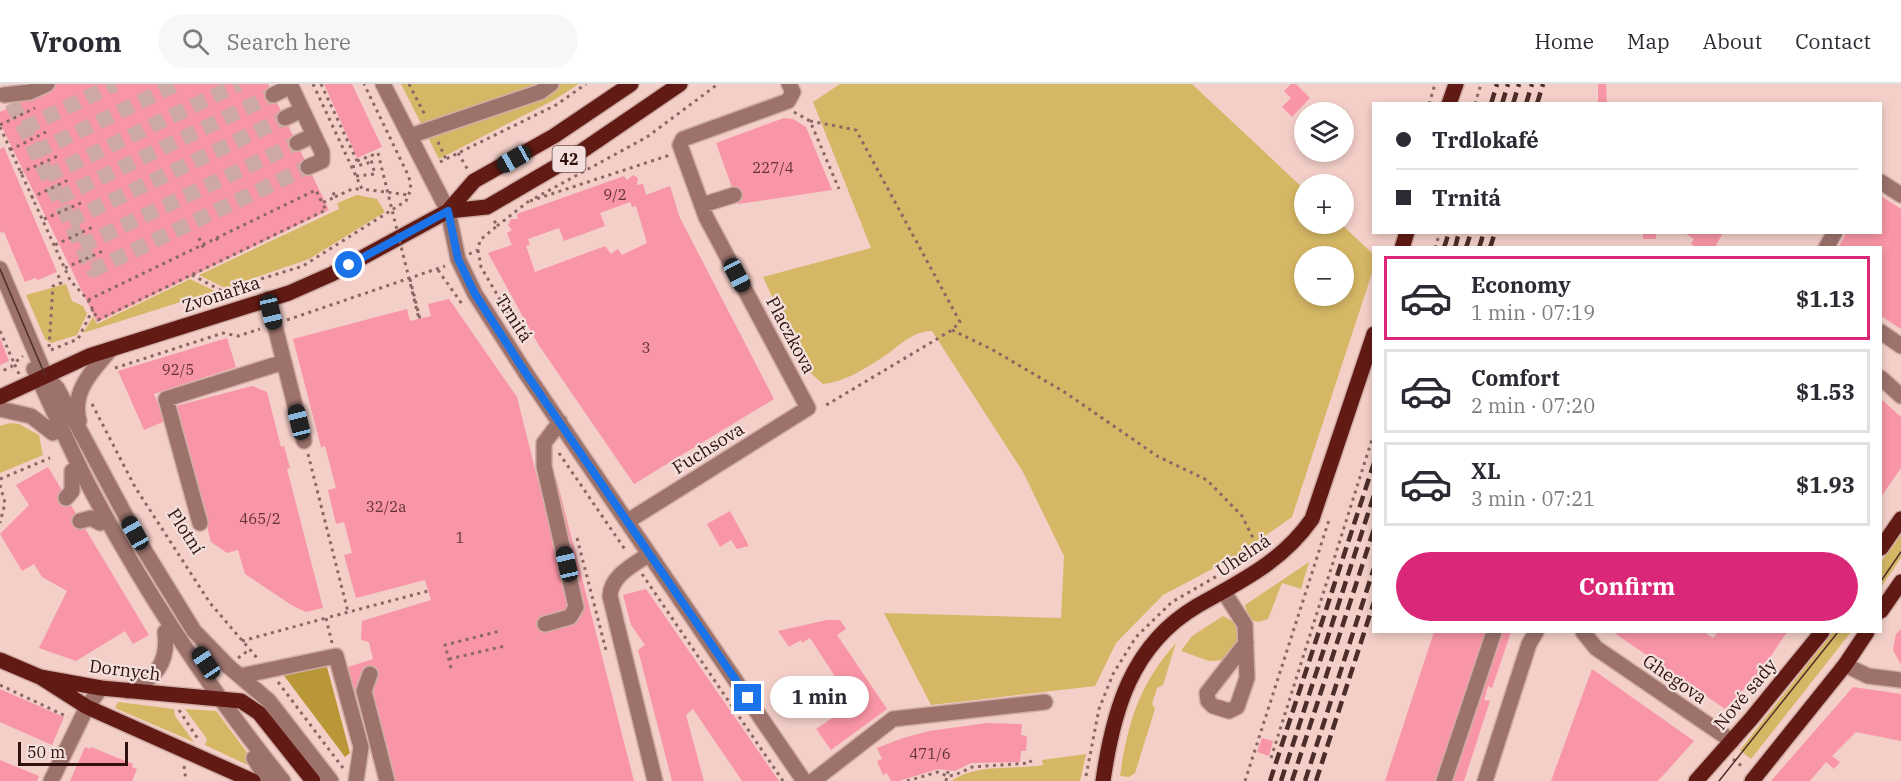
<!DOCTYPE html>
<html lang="en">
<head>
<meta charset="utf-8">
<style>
  :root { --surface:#fff; --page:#f7f7f7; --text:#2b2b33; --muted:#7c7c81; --line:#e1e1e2; --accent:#db2777 }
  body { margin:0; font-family:"IBM Plex Serif",serif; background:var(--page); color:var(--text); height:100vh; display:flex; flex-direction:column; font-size:22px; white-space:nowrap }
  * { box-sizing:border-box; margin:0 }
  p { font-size:20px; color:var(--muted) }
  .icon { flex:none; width:33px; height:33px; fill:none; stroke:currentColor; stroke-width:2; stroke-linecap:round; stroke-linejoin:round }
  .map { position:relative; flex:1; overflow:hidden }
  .drawer { position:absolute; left:1372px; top:162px; width:510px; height:387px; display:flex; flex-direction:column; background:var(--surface); border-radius:0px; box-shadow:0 3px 9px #0003 }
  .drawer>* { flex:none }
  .banner { position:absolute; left:1372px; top:18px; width:510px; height:132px; border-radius:0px; box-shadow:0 3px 9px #0003; display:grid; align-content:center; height:132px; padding:0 24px; background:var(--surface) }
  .buttons { position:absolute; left:1294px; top:18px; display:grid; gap:12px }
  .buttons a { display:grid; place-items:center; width:60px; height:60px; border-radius:50%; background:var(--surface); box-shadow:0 3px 9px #0003; font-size:30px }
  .scale { position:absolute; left:18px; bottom:15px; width:110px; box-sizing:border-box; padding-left:6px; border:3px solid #30110d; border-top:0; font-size:16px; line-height:21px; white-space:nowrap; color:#30110d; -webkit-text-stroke:4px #f3e0dd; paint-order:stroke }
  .end { position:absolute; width:27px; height:27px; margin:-14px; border:8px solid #1a73e8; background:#fff; box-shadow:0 0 0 3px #fff }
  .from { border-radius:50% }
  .bubble { position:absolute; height:42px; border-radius:21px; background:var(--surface); box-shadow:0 3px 9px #0003; font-size:20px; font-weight:800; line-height:42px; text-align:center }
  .car { position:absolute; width:18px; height:36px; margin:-18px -9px; border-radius:8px; box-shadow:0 0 4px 2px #0007; background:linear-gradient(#222 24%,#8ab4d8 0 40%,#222 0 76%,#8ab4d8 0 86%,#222 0) }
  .banner b { display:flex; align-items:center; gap:21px; height:57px; font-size:22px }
  .banner b+b { border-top:2px solid var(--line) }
  .banner i { width:15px; height:15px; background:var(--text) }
  ul { padding:10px 0 0; list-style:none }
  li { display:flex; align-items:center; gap:18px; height:84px; margin:0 12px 9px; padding:0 12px; border:3px solid var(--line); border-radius:0px }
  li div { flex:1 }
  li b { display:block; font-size:22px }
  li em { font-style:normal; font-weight:800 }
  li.current { border-color:var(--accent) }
  li>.icon { width:54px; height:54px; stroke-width:1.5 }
  .action { display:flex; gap:12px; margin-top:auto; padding:12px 24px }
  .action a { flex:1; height:69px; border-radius:36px; background:var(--accent); color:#fff; font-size:24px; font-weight:800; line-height:69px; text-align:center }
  header { display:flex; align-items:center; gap:36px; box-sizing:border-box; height:84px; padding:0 30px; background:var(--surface); border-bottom:2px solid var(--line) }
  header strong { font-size:28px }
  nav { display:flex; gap:33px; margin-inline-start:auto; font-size:21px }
  .search { width:420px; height:54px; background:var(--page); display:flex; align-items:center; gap:15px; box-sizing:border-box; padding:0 21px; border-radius:33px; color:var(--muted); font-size:22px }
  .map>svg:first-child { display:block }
  .green { fill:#d5b765; fill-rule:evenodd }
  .forest { fill:#b99736 }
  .building { fill:#f895a6; fill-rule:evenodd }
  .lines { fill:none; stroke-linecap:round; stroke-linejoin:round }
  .minor-tunnel { stroke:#cca9a3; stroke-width:15; stroke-dasharray:15 8; stroke-linecap:butt }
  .minor-casing { stroke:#d0ada6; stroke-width:18 }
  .major-casing { stroke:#d0ada6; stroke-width:18 }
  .path { stroke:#896863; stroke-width:3; stroke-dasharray:3 4.5; stroke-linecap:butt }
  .minor { stroke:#9c726b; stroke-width:15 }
  .major { stroke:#611b14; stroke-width:15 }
  .tram { stroke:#4d2d29; stroke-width:1.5 }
  .rail { stroke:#4d2d29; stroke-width:4.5; stroke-dasharray:12 6; stroke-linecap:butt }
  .path-bridge { stroke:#896863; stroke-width:3; stroke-dasharray:3 4.5; stroke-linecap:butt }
  .route { stroke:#1a73e8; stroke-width:8 }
  .labels { text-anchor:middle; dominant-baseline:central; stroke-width:4.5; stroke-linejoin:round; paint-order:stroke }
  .number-label { font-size:15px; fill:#623233 }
  .shield { fill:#f3e0dd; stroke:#6a4f4b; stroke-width:1.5 }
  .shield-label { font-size:16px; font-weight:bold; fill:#30110d }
  .street-label { font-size:18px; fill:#30110d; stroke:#f3e0dd }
</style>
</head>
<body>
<header>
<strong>Vroom</strong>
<div class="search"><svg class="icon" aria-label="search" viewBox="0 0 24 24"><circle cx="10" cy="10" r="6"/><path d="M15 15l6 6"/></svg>Search here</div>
<nav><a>Home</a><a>Map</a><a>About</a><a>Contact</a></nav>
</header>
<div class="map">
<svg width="1901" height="697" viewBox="0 0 1901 697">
  <rect width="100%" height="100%" fill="#f3cfc8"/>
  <path class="green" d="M401 0H579L554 16 439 75Z
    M840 0H1192L1305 106V140H1341L1374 171V183L1292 433 1235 473 1163 511 1116 559 1095 602 931 621 884 529 1061 534 1064 472 1023 388 932 247C913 246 897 264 883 273 865 285 844 298 823 300L805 284 763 193 871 164 813 18ZM1305 172H1344V212H1305Z
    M357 111 377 115 385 128 309 175 225 204 199 191 339 125 337 119Z
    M190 195 215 207 83 249 93 233 97 240Z
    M66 200 72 217 83 222 87 230 77 251 51 259 45 255 26 211Z
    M10 339 19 340 39 351 43 371 0 389V342Z
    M1901 449V474L1881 503V478Z
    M1309 478 1301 505 1282 499 1268 535 1258 538 1249 535 1245 521Z
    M1223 532 1234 538C1242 555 1236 563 1224 576L1209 577 1181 567 1192 552Z
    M1833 548H1851L1751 675 1740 666Z
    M1176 559 1163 601 1157 604 1152 620 1155 625 1135 689 1129 693 1120 692C1128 637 1139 601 1176 559Z
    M118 618 174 625 175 632 194 658 115 624Z
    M185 625 216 627 255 679 254 684 205 661 207 655Z
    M1086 670 1080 697H951C977 679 1012 686 1043 681L1042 676Z"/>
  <path class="forest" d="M323 582 327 583 350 669 345 673 282 589Z"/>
  <path class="building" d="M57 0H268L329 126 97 238 0 39V28Z
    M324 0H352L382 63 357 74Z
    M1291 0H1296L1310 14 1292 33 1282 23 1291 14 1284 7Z
    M1598 0H1606L1607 20H1598Z
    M784 34 793 35 806 43 832 106 738 120 716 59Z
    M4 63 57 188 38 196 35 194 25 198 4 148 1 149 0 146V65Z
    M633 91 638 94 637 101 643 100 646 111 670 102 680 134 774 315 634 400 538 260 488 169 512 161 507 149 512 146 508 141 511 135H518L517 130 624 92 627 96ZM630 118 632 123 636 122 647 159 622 171 618 165 611 170 605 162 535 188 526 162 530 161 528 155 559 144 564 157 605 142 600 129Z
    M1881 112 1901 125V245L1881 232V164H1838L1847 148H1881Z
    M1643 148H1656V155H1643Z
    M1683 148H1723L1715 164H1697L1691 160 1694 155Z
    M449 215 517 313 538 397 556 393 634 697H378L348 583 373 575 369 558 361 556 362 537 431 516 425 496 356 514 344 471 352 469 344 438 336 440 328 406 336 404 325 362 321 363 293 255 407 225 410 237 431 232 428 220Z
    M0 254 9 277 0 281Z
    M227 254 236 283 154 310 165 337 144 346 118 287Z
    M252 302 267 308 281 363 284 362 290 384 287 385 323 524 306 528 293 522 245 490 238 466 227 469 211 458 176 322Z
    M1881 315 1901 333V384L1881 413Z
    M48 383 149 551 133 560 125 547 76 577 39 564 67 507 42 493 34 480 22 487 0 450 29 421 16 401Z
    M730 427 749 462 737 465 731 456 720 463 707 440Z
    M646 505 682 557 779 697H742L693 625 686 631 704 697H672L638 566 645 561 631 541 623 511Z
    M827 536H840L846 545 837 551 887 625 831 666 816 645 853 620 810 554 802 559 801 556 789 563 778 547Z
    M1901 545V581L1893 566 1896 550Z
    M1434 548H1511L1492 604 1488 602 1484 616 1490 617 1464 697H1385Z
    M1613 548H1704L1713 554 1718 548H1787L1761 587 1725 625Z
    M1592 585 1694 657 1658 697H1551Z
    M1853 603 1901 610V657L1856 648 1832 672 1840 678 1834 685 1826 678 1810 697H1771Z
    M0 605 64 633 52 661 0 638Z
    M987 639 1022 640 1021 651 1027 652 1026 667H1021L1020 678 971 679 955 687 938 685 899 697H891L887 689 883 691 877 677 882 675 877 664 903 654 929 647Z
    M1262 654 1273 657 1269 672 1257 668Z
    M85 663 90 665 91 663 133 680 132 683 137 685 132 697H70Z
    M0 676 39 692 37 697H0Z"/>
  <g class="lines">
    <path class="minor-tunnel" d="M12 19 93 186 308 83
      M24 44 115 0
      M36 68 177 0
      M47 92 239 0
      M58 114 273 11
      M69 137 285 34
      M81 162 297 59"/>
    <defs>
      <path id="minor" d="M290 0 322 68V77L308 83
        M383 0 448 127 458 175 475 210 525 288 804 697
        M4 11 30 8 47 0
        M273 11 291 2
        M285 34 302 26
        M410 52 540 8 551 0
        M297 59 314 51
        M1881 98 1901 111
        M702 121 734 111
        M1826 164 1835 148
        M0 185 45 291 57 304 143 464 194 547 228 582 269 617 331 697
        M268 215 304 357
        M1881 248 1901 262
        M34 285C53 325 70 365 90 404 145 508 210 606 283 697
        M1881 294 1901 312
        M0 325 31 332 53 349
        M79 337C71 307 93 286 111 265
        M66 414 72 407V387
        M80 437 91 434 100 439
        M628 437 808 324 706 133 680 61 683 55 788 17 793 8 789 0
        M200 439 166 315 284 278
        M649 470C634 481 611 491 610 512L655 697
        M1224 508 1245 541 1247 594 1237 623 1229 627 1213 622 1208 617 1207 609 1246 559
        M545 540 570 533 576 523 544 382V359L560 338
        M1583 548 1596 564 1732 657
        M1845 581 1868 592 1901 596
        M370 590 364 607 387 697
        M240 592 336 572 361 663 356 697
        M128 607C155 595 169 579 165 548
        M254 674 268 697
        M51 697 87 623 101 604
        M813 697 893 635 1045 618
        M1444 697 1494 548
        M1485 697 1529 560 1536 548"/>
      <path id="major" d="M1449 20 1456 0
        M448 127 487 123 576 71 680 0
        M1402 164 1407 148
        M0 313 89 272 289 209 332 190 448 127 474 97 554 52 631 0
        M1881 464 1901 435
        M1881 527 1901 498
        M0 576 40 593 87 623 253 697
        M40 593 101 604 241 617 259 629 313 697
        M1103 697C1113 627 1131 561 1197 522 1241 497 1282 478 1312 435L1374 250
        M1696 697 1751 635 1822 548
        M1752 697 1845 581 1867 548"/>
    </defs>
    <use href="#minor" class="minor-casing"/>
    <use href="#major" class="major-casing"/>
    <path class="path" d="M313 0 362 105 409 111
      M321 0 357 77
      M409 0 426 33
      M1429 20 1435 0
      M1475 20 1481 0
      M794 28 810 37 839 105
      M810 37 856 46 960 238 952 246 823 323
      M0 41 35 24
      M0 43 70 196 88 216 98 236 326 126 322 119 335 113 333 108
      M438 58 446 75
      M10 66 46 48
      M458 69 468 86
      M440 78 556 21 586 0
      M352 83 368 79 366 74
      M20 89 58 72
      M356 92 375 90 370 72
      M335 113 352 105H361
      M31 114 70 95
      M535 114 647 53 718 0
      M530 117 670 71
      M44 135 81 119
      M497 142 529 117
      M199 154 205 167
      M216 154 220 160
      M55 161 93 143
      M1435 164 1440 148
      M478 166 481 183 524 257
      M469 170 478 166 480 156 497 142 493 134
      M65 184 103 167
      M438 186 462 220
      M192 191 222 207 303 182 406 117 411 105 409 93 364 0
      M410 195 420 235
      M88 216 316 106 322 119
      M287 236 445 182
      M952 246 993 266 1066 309 1157 372 1207 396 1242 432 1260 468
      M0 247 14 279 11 283 0 288
      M49 263 53 202 61 199 57 188
      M51 266 78 255 93 225
      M115 284 223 249 238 252 260 245
      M19 290 14 279 23 272
      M92 320 135 403 210 519 258 575
      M559 369 626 467
      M308 370 348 528
      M0 395 50 374
      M0 401 5 419 0 439
      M577 454 607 570
      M642 490 783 697
      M242 557 326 534
      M332 559 326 534 428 507
      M238 574 249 566
      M449 575 505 562
      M451 584 445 561 500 547
      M278 598 343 684
      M0 601 68 633
      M179 626 198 655
      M1271 674 1374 349
      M1733 675 1744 684
      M184 682 186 697
      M1086 692 1099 625 1113 590 1136 553 1172 518 1231 484
      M907 697 938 688 947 692 955 691 972 683 1030 679 1031 676
      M946 697 948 687
      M1245 697 1329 436"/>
    <use href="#minor" class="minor"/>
    <use href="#major" class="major"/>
    <path class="tram" d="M0 185 45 291
      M1881 497 1901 468
      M1719 697 1838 548"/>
    <path class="rail" d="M1491 20 1497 0
      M1502 20 1508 0
      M1513 20 1519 0
      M1526 20 1532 0
      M1537 20 1543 0
      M1444 164 1449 148
      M1455 164 1459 148
      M1466 164 1471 148
      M1479 164 1484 148
      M1490 164 1495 148
      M1270 697 1374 379
      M1281 697 1374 411
      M1292 697 1374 445
      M1305 697 1374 484
      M1316 697 1374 518"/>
    <path class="path-bridge" d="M357 77 378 69 419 235"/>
  </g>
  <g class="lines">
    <path class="route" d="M349 181 448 127 458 175 475 210 525 288 748 614"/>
  </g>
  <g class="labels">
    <g class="number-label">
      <text x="773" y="83">227/4</text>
      <text x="615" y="110">9/2</text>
      <text x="646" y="263">3</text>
      <text x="178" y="285">92/5</text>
      <text x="386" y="422">32/2a</text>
      <text x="260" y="434">465/2</text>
      <text x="460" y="453">1</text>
      <text x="930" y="669">471/6</text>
    </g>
    <rect class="shield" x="552.5" y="62" width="33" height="26" rx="4.5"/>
    <g class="shield-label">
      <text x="569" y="75">42</text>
    </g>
    <g class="street-label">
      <text transform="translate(221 210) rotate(-18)">Zvonařka</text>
      <text transform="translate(514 234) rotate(57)">Trnitá</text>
      <text transform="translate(791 251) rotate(62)">Placzkova</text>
      <text transform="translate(708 364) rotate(-32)">Fuchsova</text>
      <text transform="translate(186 447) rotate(57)">Plotní</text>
      <text transform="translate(1243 471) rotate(-34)">Uhelná</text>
      <text transform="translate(125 586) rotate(7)">Dornych</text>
      <text transform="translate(1675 595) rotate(34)">Ghegova</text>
      <text transform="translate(1745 610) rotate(-50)">Nové sady</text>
    </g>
  </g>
</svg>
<div class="buttons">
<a><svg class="icon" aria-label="layers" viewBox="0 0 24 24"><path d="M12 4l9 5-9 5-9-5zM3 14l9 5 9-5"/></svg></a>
<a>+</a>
<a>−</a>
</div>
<div class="scale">50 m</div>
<i class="end from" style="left:349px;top:181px"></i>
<i class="end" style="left:748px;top:614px"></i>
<div class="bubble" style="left:770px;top:592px;width:99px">1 min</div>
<i class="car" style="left:514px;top:75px;rotate:241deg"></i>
<i class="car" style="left:737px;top:191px;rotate:152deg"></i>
<i class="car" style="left:271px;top:228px;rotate:167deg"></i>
<i class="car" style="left:299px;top:338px;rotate:346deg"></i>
<i class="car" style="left:135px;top:449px;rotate:331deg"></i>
<i class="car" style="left:567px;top:480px;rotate:347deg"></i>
<i class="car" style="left:206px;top:579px;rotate:326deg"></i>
<div class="banner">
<b><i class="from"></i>Trdlokafé</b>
<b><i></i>Trnitá</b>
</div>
<section class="drawer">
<ul>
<li class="current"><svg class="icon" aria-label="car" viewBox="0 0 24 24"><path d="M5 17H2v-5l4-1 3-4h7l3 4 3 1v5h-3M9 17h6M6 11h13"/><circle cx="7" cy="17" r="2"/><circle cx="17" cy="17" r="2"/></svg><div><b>Economy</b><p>1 min · 07:19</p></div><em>$1.13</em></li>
<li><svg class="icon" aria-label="car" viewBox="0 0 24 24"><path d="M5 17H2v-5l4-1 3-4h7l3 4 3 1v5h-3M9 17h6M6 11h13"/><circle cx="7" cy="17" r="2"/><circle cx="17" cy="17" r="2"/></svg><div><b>Comfort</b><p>2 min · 07:20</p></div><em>$1.53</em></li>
<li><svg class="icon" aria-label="car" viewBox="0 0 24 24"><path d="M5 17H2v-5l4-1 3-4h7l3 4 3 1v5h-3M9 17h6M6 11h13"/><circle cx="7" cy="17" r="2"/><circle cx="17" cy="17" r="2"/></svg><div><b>XL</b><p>3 min · 07:21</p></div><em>$1.93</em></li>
</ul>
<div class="action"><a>Confirm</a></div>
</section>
</div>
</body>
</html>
